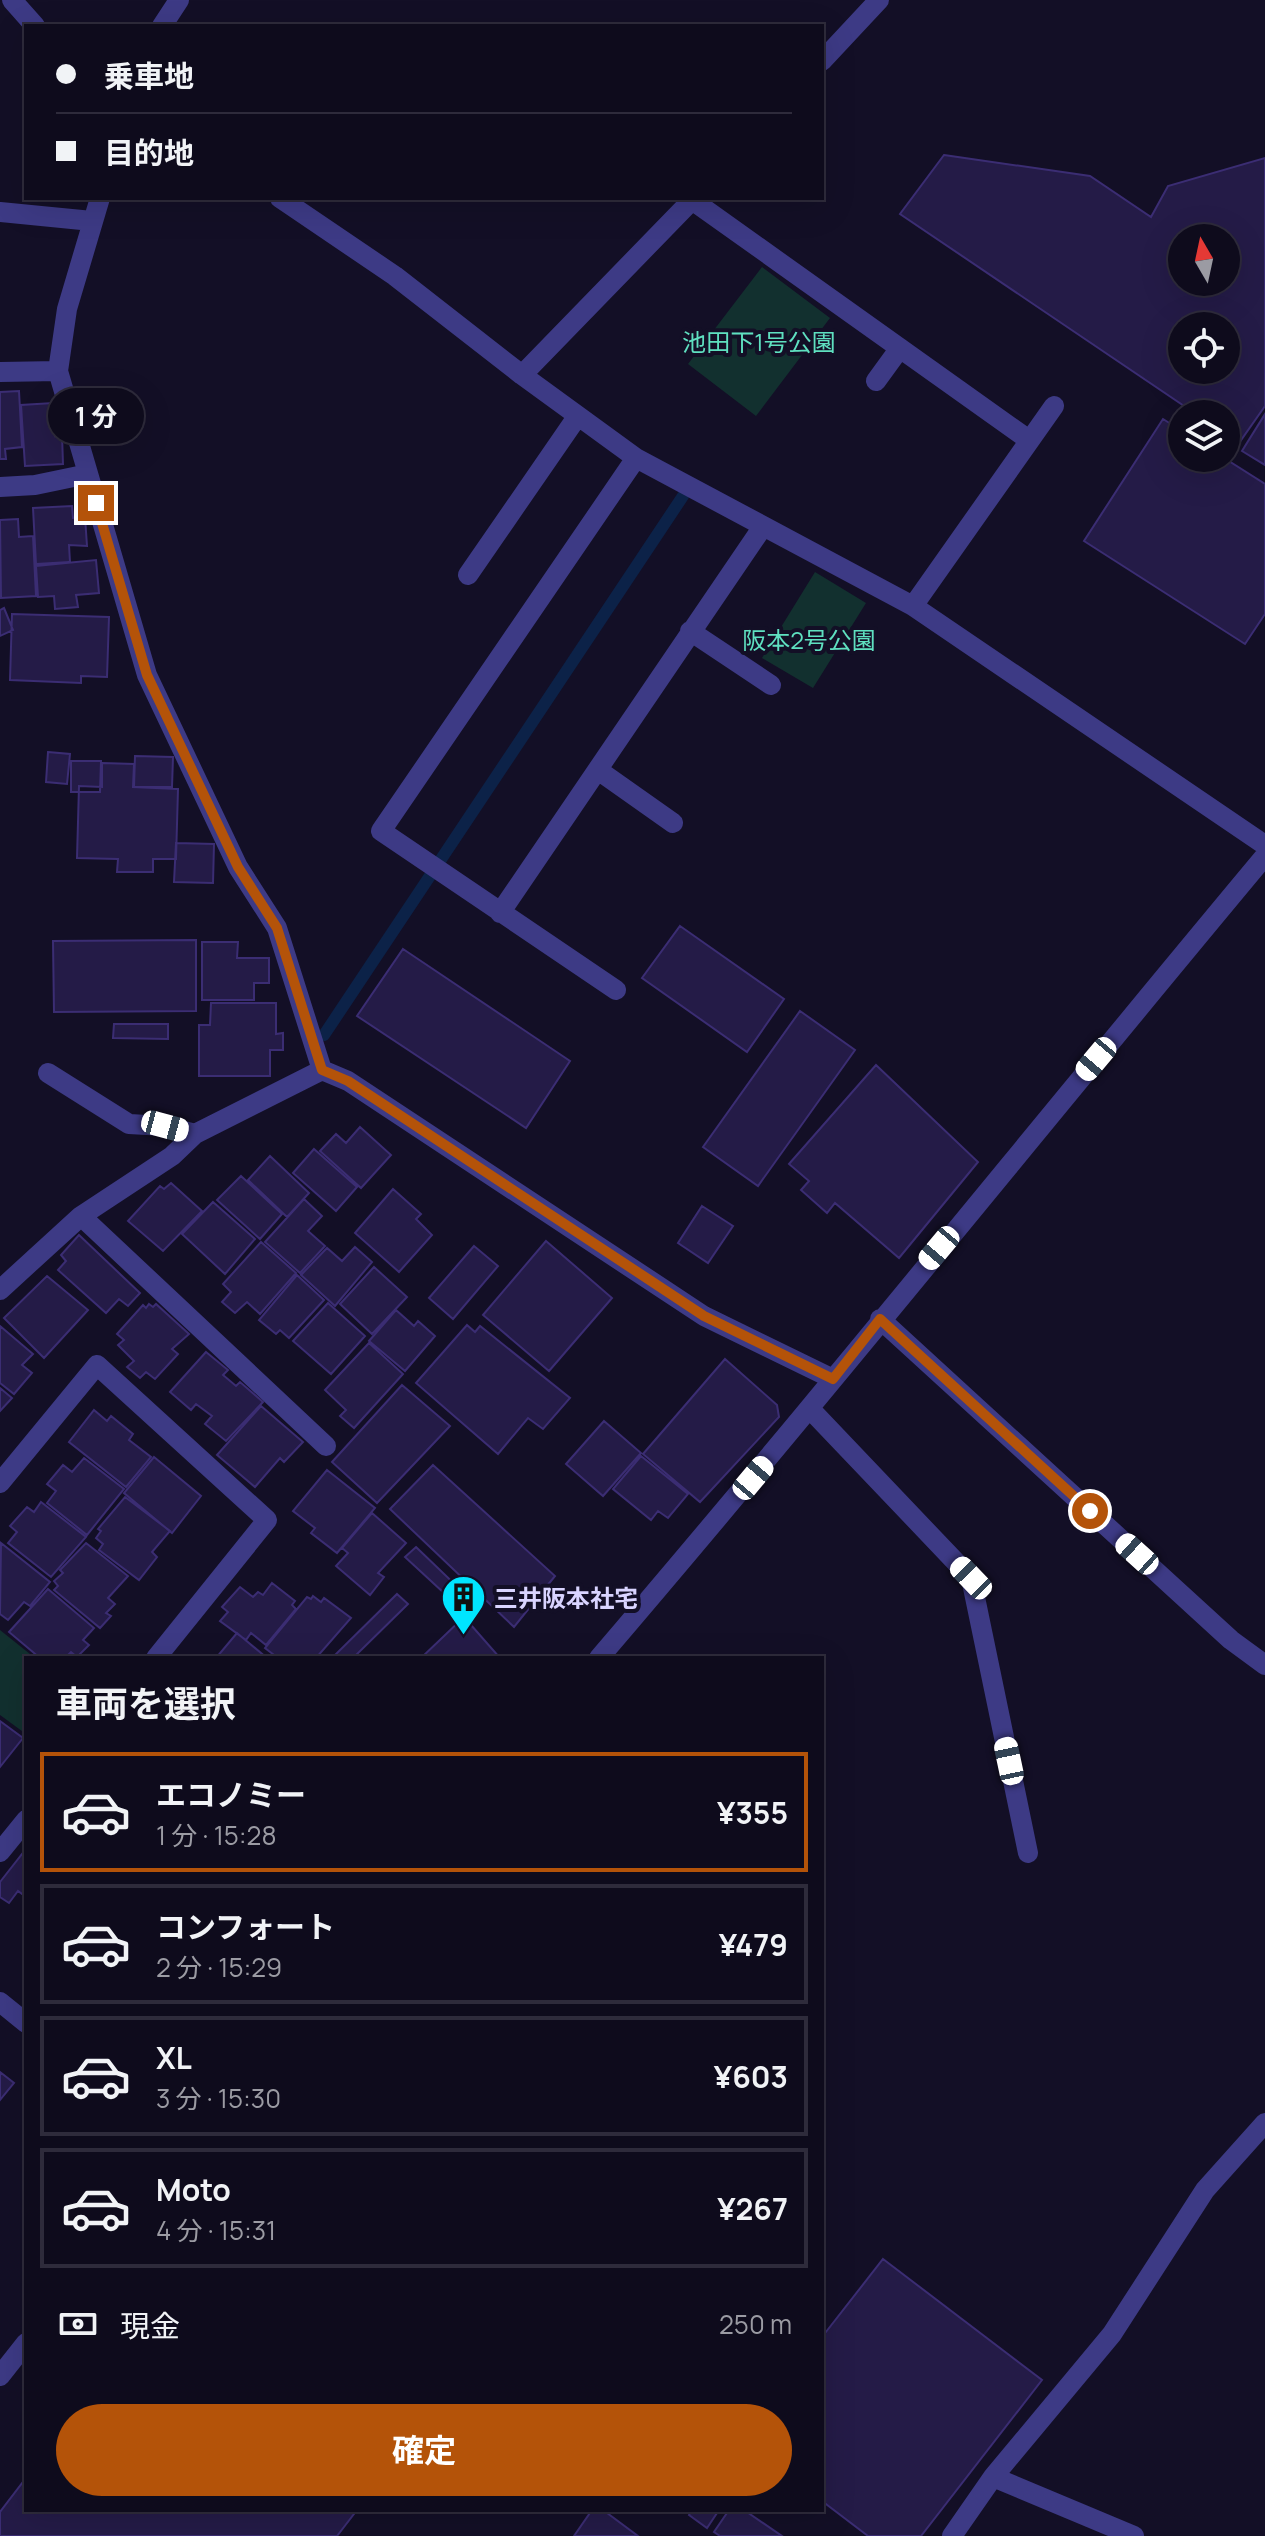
<!DOCTYPE html>
<html lang="ja">
<head>
<meta charset="utf-8">
<style>
  :root { --surface:#0e0b1c; --page:#171425; --text:#f1f3f6; --muted:#9b9ba3; --line:#2e2b3b; --accent:#b45309 }
  body { margin:0; font-family:Manrope,"Noto Sans JP",sans-serif; background:var(--page); color:var(--text); height:100vh; display:flex; flex-direction:column; font-size:30px; white-space:nowrap }
  * { box-sizing:border-box; margin:0 }
  p { font-size:26px; color:var(--muted) }
  .icon { flex:none; width:44px; height:44px; fill:none; stroke:currentColor; stroke-width:2; stroke-linecap:round; stroke-linejoin:round }
  .map { position:relative; flex:1; overflow:hidden }
  .drawer { position:absolute; left:24px; top:1656px; width:800px; height:856px; display:flex; flex-direction:column; background:var(--surface); border-radius:0px; box-shadow:0 8px 32px #0002,0 0 0 2px var(--line) }
  .drawer>* { flex:none }
  .hud { position:absolute; left:24px; top:24px; width:800px; height:176px; border-radius:0px; box-shadow:0 8px 32px #0002,0 0 0 2px var(--line); display:grid; align-content:center; height:176px; padding:0 32px; background:var(--surface) }
  .needle { width:52px; rotate:351deg }
  .fabs { position:absolute; left:1168px; top:224px; display:grid; gap:16px }
  .fabs a { display:grid; place-items:center; width:72px; height:72px; border-radius:50%; background:var(--surface); box-shadow:0 8px 32px #0002,0 0 0 2px var(--line); font-size:40px }
  .end { position:absolute; width:36px; height:36px; margin:-18px; border:10px solid #b45309; background:#fff; box-shadow:0 0 0 4px #fff }
  .from { border-radius:50% }
  .bubble { position:absolute; height:56px; border-radius:28px; background:var(--surface); box-shadow:0 8px 32px #0002,0 0 0 2px var(--line); font-size:26px; font-weight:700; line-height:56px; text-align:center }
  .car { position:absolute; width:24px; height:48px; margin:-24px -12px; border-radius:10px; box-shadow:0 0 6px 2px #0007; background:linear-gradient(#fff 24%,#345 0 40%,#fff 0 76%,#345 0 86%,#fff 0) }
  .hud b { display:flex; align-items:center; gap:28px; height:76px; font-size:30px }
  .hud b+b { border-top:2px solid var(--line) }
  .hud i { width:20px; height:20px; background:var(--text) }
  ul { padding:0; list-style:none }
  li { display:flex; align-items:center; gap:24px; height:120px; margin:0 16px 12px; padding:0 16px; border:4px solid var(--line); border-radius:0px }
  li div { flex:1 }
  li b { display:block; font-size:30px }
  li em { font-style:normal; font-weight:700 }
  li.current { border-color:var(--accent) }
  li>.icon { width:72px; height:72px; stroke-width:1.5 }
  h2 { padding:0 32px; font-size:36px; line-height:96px }
  .pay { display:flex; align-items:center; gap:20px; height:88px; padding:0 32px; font-size:30px }
  .pay p { margin-inline-start:auto }
  .button { display:flex; gap:16px; margin-top:auto; padding:16px 32px }
  .button a { flex:1; height:92px; border-radius:48px; background:var(--accent); color:#fff; font-size:32px; font-weight:700; line-height:92px; text-align:center }
  .map>svg:first-child { display:block }
  .green { fill:#12302f }
  .lines { fill:none; stroke-linecap:round; stroke-linejoin:round }
  .stream { stroke:#0c2248; stroke-width:12 }
  .building { fill:#241b47; stroke:#3b2d73; stroke-width:2; fill-rule:evenodd }
  .minor { stroke:#3d3a85; stroke-width:20 }
  .route { stroke:#b45309; stroke-width:10 }
  .labels { text-anchor:middle; dominant-baseline:central; stroke-width:8; stroke-linejoin:round; paint-order:stroke }
  .park-label { font-size:24px; fill:#5fe0c0; stroke:#130f26 }
  .poi-label { font-size:24px; font-weight:bold; fill:#d9d4ff; stroke:#130f26; text-anchor:start }
</style>
</head>
<body>
<div class="map">
<svg width="1265" height="2536" viewBox="0 0 1265 2536">
  <rect width="100%" height="100%" fill="#130f26"/>
  <path class="green" d="M762 267 830 318 756 416 688 364Z
    M815 572 866 603 813 688 762 658Z
    M0 1630 35 1658H26V1734L0 1715Z"/>
  <g class="lines">
    <path class="stream" d="M324 1035 683 496"/>
  </g>
  <path class="building" d="M944 155 1090 176 1151 217 1168 186 1265 158V406L1239 443 1226 434V414H1196L900 214ZM1182 238H1226V282H1182ZM1182 326H1226V370H1182Z
    M19 391 22 447 5 449 6 459H0V392Z
    M53 403 55 436 62 435 63 464 25 466 21 405Z
    M1265 414V465L1242 451Z
    M1163 419 1182 431V458H1224L1265 484V614L1245 644 1084 541Z
    M72 506 73 518 85 517 87 546 69 545 70 562 36 564 33 508Z
    M18 519 19 537 33 536 36 596 1 598 0 520Z
    M96 560 99 593 76 595 78 607 55 609 54 596 38 597 36 566Z
    M4 608 13 630 0 636V610Z
    M12 614 109 617 107 677 81 676V683L10 680Z
    M48 752 70 754 67 784 46 782Z
    M135 756 173 757 172 787H134Z
    M71 761H101L100 792H71Z
    M102 763 134 764 133 787 178 789 176 859H153V872H117L118 859 77 858 79 786 102 787Z
    M176 843 214 844 213 883 174 882Z
    M680 926 784 999 747 1052 642 978Z
    M196 940V1011L54 1012 53 941Z
    M202 942H238L237 958H269V983H254V1000H202Z
    M403 949 570 1061 526 1128 357 1016Z
    M211 1003H276V1034L283 1033V1050H270V1076H199V1025H210Z
    M800 1011 855 1050 758 1186 703 1147Z
    M114 1024H168V1039L113 1038Z
    M876 1065 978 1162 899 1258 835 1203 827 1213 801 1190 809 1181 789 1164Z
    M360 1127 391 1155 361 1188 320 1151 336 1134 346 1143Z
    M314 1149 357 1187 336 1211 293 1173Z
    M270 1156 309 1193 287 1217 248 1180Z
    M241 1176 282 1214 260 1239 217 1200Z
    M171 1183 202 1211 163 1251 128 1221 160 1186 164 1189Z
    M393 1189 421 1214 416 1219 432 1235 399 1272 355 1233Z
    M304 1199 322 1216 308 1231 325 1246 300 1273 265 1242Z
    M213 1202 255 1239 225 1274 182 1234Z
    M702 1206 733 1226 708 1263 678 1243Z
    M79 1235 140 1293 128 1306 119 1299 106 1313 58 1270 66 1261 61 1255Z
    M546 1241 612 1298 549 1371 483 1315Z
    M261 1242 296 1273 260 1314 247 1302 235 1313 222 1302 231 1292 223 1284Z
    M474 1246 498 1266 453 1319 429 1298Z
    M355 1247 372 1262 335 1306 301 1275 327 1248 342 1261Z
    M374 1267 407 1297 372 1334 340 1304Z
    M297 1275 324 1300 289 1338 280 1330 276 1334 259 1320Z
    M47 1276 88 1310 44 1358 4 1318Z
    M328 1303 365 1336 331 1374 293 1341Z
    M149 1304 153 1307 156 1304 189 1334 172 1349 178 1354 155 1379 146 1372 140 1378 127 1367 134 1361 118 1345 124 1340 117 1334 143 1305 146 1308Z
    M396 1310 414 1326 418 1321 435 1336 405 1371 369 1341Z
    M467 1325 475 1332 480 1326 570 1398 543 1429 528 1418 498 1454 416 1383Z
    M0 1326 33 1354 22 1365 32 1373 14 1394 0 1383Z
    M369 1343 403 1374 354 1428 340 1416 346 1410 325 1390Z
    M206 1352 228 1370 223 1375 236 1386 240 1382 263 1402 226 1441 205 1424 212 1416 196 1404 191 1410 170 1392Z
    M725 1359 777 1405 779 1417 700 1502 643 1454Z
    M402 1385 450 1426 377 1503 332 1462Z
    M0 1388 12 1398 0 1411Z
    M261 1406 303 1442 284 1462 280 1458 255 1487 217 1455Z
    M94 1410 107 1421 111 1416 133 1434 129 1440 151 1457 126 1487 69 1442Z
    M604 1421 641 1453 603 1496 566 1464Z
    M641 1456 688 1494 668 1518 658 1511 651 1520 613 1489Z
    M154 1457 201 1496 172 1533 124 1493Z
    M84 1458 124 1489 87 1535 47 1503 56 1491 47 1484 63 1465 72 1472Z
    M433 1465 555 1576 514 1627 390 1509Z
    M327 1470 375 1508 337 1553 311 1533 315 1528 293 1511Z
    M125 1497 170 1531 152 1552 157 1557 139 1580 99 1550 103 1544 96 1538 101 1531 98 1529Z
    M41 1502 86 1537 51 1577 8 1543 17 1532 10 1526 27 1507 34 1512Z
    M372 1513 406 1543 378 1573 384 1577 370 1595 336 1566 348 1553 342 1548Z
    M1 1543 50 1582 30 1606 24 1602 8 1620 0 1614Z
    M86 1543 128 1576 108 1598 115 1604 106 1613 111 1616 100 1628 54 1590 58 1586 54 1581 63 1573 60 1570Z
    M416 1547 466 1595 457 1605 405 1557Z
    M272 1583 295 1601 292 1605 296 1609 266 1645 251 1633 246 1640 220 1621 228 1612 222 1607 240 1587 253 1597 258 1592 263 1595Z
    M48 1589 94 1628 83 1640 89 1645 77 1657 71 1652 65 1658H40L9 1632Z
    M397 1594 408 1604 353 1658H332Z
    M313 1596 321 1602 324 1598 351 1618 316 1658H278L265 1648 307 1597 311 1599Z
    M464 1617 500 1658H421Z
    M237 1633 267 1658H216Z
    M0 1721 23 1738 0 1767Z
    M26 1849V1897L18 1891 9 1903 0 1897V1882Z
    M0 2072 14 2083 0 2100Z
    M883 2259 1042 2380 921 2536H868L822 2501V2337Z
    M26 2478V2510H357L337 2536H0V2512Z
    M592 2510H603L638 2536H574Z
    M692 2510H719L707 2528 689 2515Z
    M729 2510H744L782 2536H720L714 2532Z"/>
  <g class="lines">
    <path class="minor" d="M12 0 35 26
      M162 26 179 0
      M822 61 879 0
      M100 198 67 309 58 371 147 675 238 867 277 928 322 1070
      M280 198 395 276 522 375 636 458 913 606 1265 845
      M692 200 1029 440
      M0 212 92 221
      M0 372 58 371
      M522 375 694 198
      M876 381 900 348
      M0 487 35 485 88 474
      M468 575 577 417
      M913 606 1054 406
      M690 631 771 685
      M598 770 673 823
      M500 913 762 528
      M616 990 381 831 636 458
      M48 1073 129 1124 165 1126 195 1134
      M81 1216 326 1446
      M0 1290 81 1216 172 1156 195 1134 322 1070 348 1081 704 1316 833 1379
      M880 1319 1231 1640 1265 1665
      M811 1410 971 1578 1028 1853
      M0 1483 97 1365 267 1520 156 1658
      M599 1658C825 1394 1042 1123 1265 856
      M0 1852 26 1820
      M0 2002 26 2023
      M0 2376 26 2343
      M993 2477 1134 2536
      M952 2536 993 2477 1112 2334 1205 2190 1265 2123"/>
  </g>
  <g class="lines">
    <path class="route" d="M96 503 147 675 238 867 277 928 322 1070 348 1081 704 1316 833 1379 880 1319 1090 1511"/>
  </g>
  <defs>
    <symbol id="building-pin" viewBox="-11 -11 22 30"><path d="M0 17L-7.5 6A9.5 9.5 0 1 1 7.5 6Z" fill="#00e5ff" stroke="#130f26"/><path d="M-4-6H4V6H1V3H-1V6H-4ZM-2.5-4.3h1.7v1.8h-1.7ZM.8-4.3h1.7v1.8H.8ZM-2.5-1h1.7V.8h-1.7ZM.8-1h1.7V.8H.8Z" fill="#111"/></symbol>
  </defs>
  <g fill-rule="evenodd">
    <use href="#building-pin" x="438" y="1572" width="51" height="69"/>
  </g>
  <g class="labels">
    <g class="park-label">
      <text x="759" y="341">池田下1号公園</text>
      <text x="809" y="639">阪本2号公園</text>
    </g>
    <g class="poi-label">
      <text x="494" y="1597">三井阪本社宅</text>
    </g>
  </g>
</svg>
<div class="fabs">
<a><svg class="needle" viewBox="-14 -14 28 28"><path d="M0-13l5 13h-10z" fill="#e53935"/><path d="M0 13l5-13h-10z" fill="#9b9ba3"/></svg></a>
<a><svg class="icon" aria-label="locate" viewBox="0 0 24 24"><circle cx="12" cy="12" r="6"/><path d="M12 2v4M12 18v4M2 12h4M18 12h4"/></svg></a>
<a><svg class="icon" aria-label="layers" viewBox="0 0 24 24"><path d="M12 4l9 5-9 5-9-5zM3 14l9 5 9-5"/></svg></a>
</div>
<i class="end from" style="left:1090px;top:1511px"></i>
<i class="end" style="left:96px;top:503px"></i>
<div class="bubble" style="left:48px;top:388px;width:96px">1 分</div>
<i class="car" style="left:1096px;top:1059px;rotate:220deg"></i>
<i class="car" style="left:165px;top:1126px;rotate:105deg"></i>
<i class="car" style="left:939px;top:1248px;rotate:220deg"></i>
<i class="car" style="left:753px;top:1478px;rotate:40deg"></i>
<i class="car" style="left:1137px;top:1554px;rotate:312deg"></i>
<i class="car" style="left:971px;top:1578px;rotate:316deg"></i>
<i class="car" style="left:1009px;top:1761px;rotate:348deg"></i>
<div class="hud">
<b><i class="from"></i>乗車地</b>
<b><i></i>目的地</b>
</div>
<section class="drawer">
<h2>車両を選択</h2>
<ul>
<li class="current"><svg class="icon" aria-label="car" viewBox="0 0 24 24"><path d="M5 17H2v-5l4-1 3-4h7l3 4 3 1v5h-3M9 17h6M6 11h13"/><circle cx="7" cy="17" r="2"/><circle cx="17" cy="17" r="2"/></svg><div><b>エコノミー</b><p>1 分 · 15:28</p></div><em>¥355</em></li>
<li><svg class="icon" aria-label="car" viewBox="0 0 24 24"><path d="M5 17H2v-5l4-1 3-4h7l3 4 3 1v5h-3M9 17h6M6 11h13"/><circle cx="7" cy="17" r="2"/><circle cx="17" cy="17" r="2"/></svg><div><b>コンフォート</b><p>2 分 · 15:29</p></div><em>¥479</em></li>
<li><svg class="icon" aria-label="car" viewBox="0 0 24 24"><path d="M5 17H2v-5l4-1 3-4h7l3 4 3 1v5h-3M9 17h6M6 11h13"/><circle cx="7" cy="17" r="2"/><circle cx="17" cy="17" r="2"/></svg><div><b>XL</b><p>3 分 · 15:30</p></div><em>¥603</em></li>
<li><svg class="icon" aria-label="car" viewBox="0 0 24 24"><path d="M5 17H2v-5l4-1 3-4h7l3 4 3 1v5h-3M9 17h6M6 11h13"/><circle cx="7" cy="17" r="2"/><circle cx="17" cy="17" r="2"/></svg><div><b>Moto</b><p>4 分 · 15:31</p></div><em>¥267</em></li>
</ul>
<div class="pay"><svg class="icon" aria-label="cash" viewBox="0 0 24 24"><path d="M3 7h18v10H3z"/><circle cx="12" cy="12" r="2"/></svg>現金<p>250 m</p></div>
<div class="button"><a>確定</a></div>
</section>
</div>
</body>
</html>
